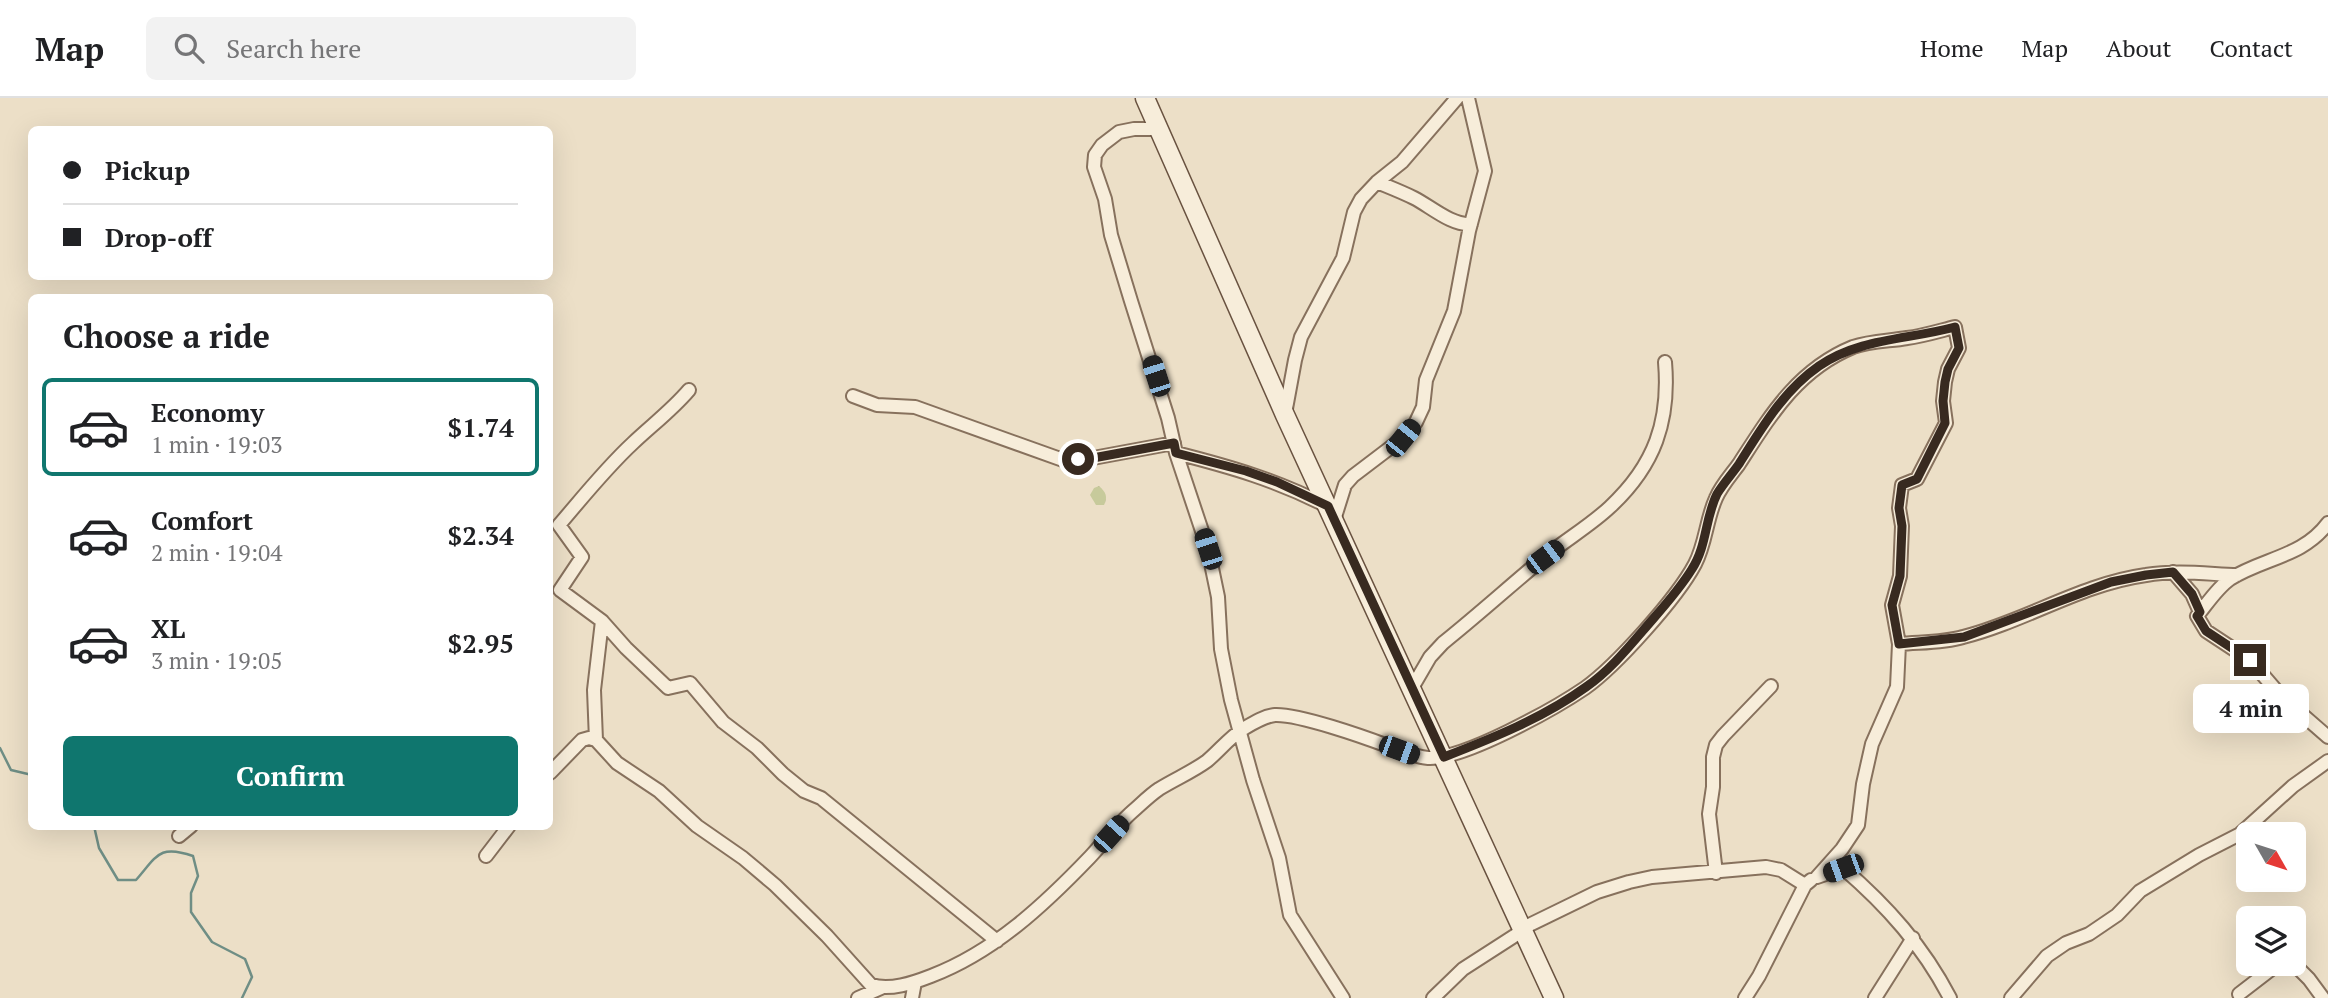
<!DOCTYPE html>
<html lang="en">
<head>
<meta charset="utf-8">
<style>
  :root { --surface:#fff; --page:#f2f2f2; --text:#202124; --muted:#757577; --line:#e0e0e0; --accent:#0f766e }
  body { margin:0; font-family:"PT Serif",serif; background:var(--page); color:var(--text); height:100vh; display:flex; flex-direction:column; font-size:26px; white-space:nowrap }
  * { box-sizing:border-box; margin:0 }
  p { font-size:23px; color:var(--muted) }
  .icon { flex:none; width:38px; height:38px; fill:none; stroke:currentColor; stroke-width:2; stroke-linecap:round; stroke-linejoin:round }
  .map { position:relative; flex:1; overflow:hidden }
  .details { position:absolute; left:28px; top:196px; width:525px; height:536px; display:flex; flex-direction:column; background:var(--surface); border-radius:10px; box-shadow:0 7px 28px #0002 }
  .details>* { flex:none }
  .hud { position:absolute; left:28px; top:28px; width:525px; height:154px; border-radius:10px; box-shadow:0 7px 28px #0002; display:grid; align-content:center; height:154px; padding:0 35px; background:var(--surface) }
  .needle { width:46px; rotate:129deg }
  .buttons { position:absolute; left:2236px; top:724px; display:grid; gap:14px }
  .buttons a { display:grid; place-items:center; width:70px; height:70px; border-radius:10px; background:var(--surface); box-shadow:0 7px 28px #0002; font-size:35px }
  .end { position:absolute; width:32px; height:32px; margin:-16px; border:9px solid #382a20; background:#fff; box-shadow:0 0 0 4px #fff }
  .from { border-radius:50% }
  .bubble { position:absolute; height:49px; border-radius:10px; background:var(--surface); box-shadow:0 7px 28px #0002; font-size:23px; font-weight:700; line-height:49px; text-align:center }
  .car { position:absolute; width:21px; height:42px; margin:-21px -10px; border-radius:9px; box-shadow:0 0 5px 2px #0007; background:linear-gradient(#222 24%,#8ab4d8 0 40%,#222 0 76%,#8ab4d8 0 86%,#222 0) }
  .hud b { display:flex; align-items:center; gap:24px; height:66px; font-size:26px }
  .hud b+b { border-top:2px solid var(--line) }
  .hud i { width:18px; height:18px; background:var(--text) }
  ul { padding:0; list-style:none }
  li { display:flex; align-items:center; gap:21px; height:98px; margin:0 14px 10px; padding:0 21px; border:4px solid transparent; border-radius:10px }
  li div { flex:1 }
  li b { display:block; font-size:26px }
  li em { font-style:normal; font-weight:700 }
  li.selected { border-color:var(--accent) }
  li>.icon { width:63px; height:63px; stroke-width:1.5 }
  h2 { padding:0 35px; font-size:32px; line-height:84px }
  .action { display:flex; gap:14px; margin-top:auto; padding:14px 35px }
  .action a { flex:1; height:80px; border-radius:10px; background:var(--accent); color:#fff; font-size:28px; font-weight:700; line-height:80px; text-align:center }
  header { display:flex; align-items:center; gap:42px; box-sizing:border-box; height:98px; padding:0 35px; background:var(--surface); border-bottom:2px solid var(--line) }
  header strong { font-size:33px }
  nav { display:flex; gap:38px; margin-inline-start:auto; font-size:24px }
  .search { width:490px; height:63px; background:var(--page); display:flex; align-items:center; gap:18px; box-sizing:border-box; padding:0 24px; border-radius:10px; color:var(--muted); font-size:26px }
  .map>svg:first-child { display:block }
  .forest { fill:url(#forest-crowns) }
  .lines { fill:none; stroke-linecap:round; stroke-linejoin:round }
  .stream { stroke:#6f8e85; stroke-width:2.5 }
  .minor-casing { stroke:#87715d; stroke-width:16 }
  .secondary-casing { stroke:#695240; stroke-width:21 }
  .minor { stroke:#f7edda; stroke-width:12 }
  .secondary { stroke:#f7edda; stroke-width:18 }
  .route { stroke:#382a20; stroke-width:9 }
</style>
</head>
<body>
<header>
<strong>Map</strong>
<div class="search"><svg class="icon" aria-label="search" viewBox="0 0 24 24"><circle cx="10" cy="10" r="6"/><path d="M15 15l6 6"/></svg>Search here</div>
<nav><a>Home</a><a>Map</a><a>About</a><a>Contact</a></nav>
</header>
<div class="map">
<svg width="2328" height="900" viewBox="0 0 2328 900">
  <defs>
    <pattern id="forest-crowns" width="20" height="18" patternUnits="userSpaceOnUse" patternTransform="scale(1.75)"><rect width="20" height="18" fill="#c7ca9b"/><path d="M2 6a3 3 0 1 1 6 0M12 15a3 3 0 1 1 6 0" fill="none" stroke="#acae85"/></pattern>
  </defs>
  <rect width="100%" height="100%" fill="#ecdfc7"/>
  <path class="forest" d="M1099 388C1106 394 1108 399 1104 407H1096L1090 397 1094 390Z"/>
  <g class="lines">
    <path class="stream" d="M0 650 11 672 32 677
      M94 728 99 750 118 782H136C157 758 159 746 193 758L198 778 191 795V814L212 844 245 861 252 879 242 900"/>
    <defs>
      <path id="minor" d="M1159 31H1134L1119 34 1102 47 1095 57 1094 69 1105 101 1111 137 1131 203 1168 320 1176 355 1208 451 1218 499 1221 551 1231 602 1253 682 1279 760 1290 817 1343 900
        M1377 84C1389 89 1402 94 1414 100 1430 108 1452 128 1471 126
        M853 298 877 307 915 309 1063 362 1093 360 1174 345
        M1285 316 1295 262 1301 239 1343 160 1354 114 1361 101 1377 84 1402 64 1457 0
        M1176 355C1231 369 1276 382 1327 408
        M1334 422 1345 387 1353 378 1403 340 1416 324 1423 309 1426 282 1454 213 1469 133 1485 73 1468 0
        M2328 425C2303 459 2263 460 2230 481 2217 490 2207 506 2197 518L2206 533 2250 562 2281 598 2328 639
        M2173 474 2192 496 2200 514
        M602 523 626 550 668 590 690 585 723 624 757 650 783 676 804 693 821 700 997 843
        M1899 546C1921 544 1943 545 1963 539 2026 523 2081 486 2146 477 2176 472 2207 476 2237 477
        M1412 590 1430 559 1443 545C1478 517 1511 487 1546 458 1567 441 1591 427 1610 409 1655 367 1670 323 1665 264
        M596 642 594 592 602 523 560 492 582 459 559 427C583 399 606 370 633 345 652 327 672 312 689 292
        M550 675 582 642 589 640 596 642 617 665 659 693 697 728 743 760 775 787 827 838 871 887C890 893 913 885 931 878 994 854 1044 807 1090 759 1104 744 1117 727 1133 713 1141 706 1150 697 1159 691 1175 681 1192 674 1207 663 1219 653 1230 639 1243 631 1253 625 1264 618 1275 617 1299 616 1364 639 1388 648 1401 652 1414 659 1428 660 1463 662 1554 611 1585 590 1616 568 1677 500 1695 466 1706 445 1706 422 1716 400 1721 388 1731 377 1739 366 1770 318 1797 272 1853 249 1870 243 1890 243 1907 240 1923 238 1939 233 1955 229L1959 250 1948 271 1945 284 1943 303 1946 325 1917 381 1902 387 1899 410 1902 428 1900 478 1892 507 1899 546 1897 589 1872 646 1863 686 1858 727 1842 751 1817 779 1843 770C1887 808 1923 848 1950 900
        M179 738 191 728
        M486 758 509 728
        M1716 775 1709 716 1713 689V659L1716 647 1723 638 1771 588
        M1521 831 1597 794 1629 784 1652 779 1766 769 1781 772 1805 787
        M2294 866 2309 881 2323 900
        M2239 896 2278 866
        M858 900 881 890
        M912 900 915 884
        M1433 900 1463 871 1522 833
        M1745 900 1759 878 1805 787 1811 782
        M1875 900 1913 840
        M2011 900 2047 858 2066 845 2089 836 2117 817 2140 793 2199 757 2240 736 2293 688 2328 663"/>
      <path id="secondary" d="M1145 0 1285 317 1554 900"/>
    </defs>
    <use href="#minor" class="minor-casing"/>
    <use href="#secondary" class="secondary-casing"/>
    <use href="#minor" class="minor"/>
    <use href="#secondary" class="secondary"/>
  </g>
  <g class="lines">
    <path class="route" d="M1078 361 1093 360 1174 345 1176 355 1246 373 1277 384 1328 408 1444 659C1493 640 1543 620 1586 589 1612 571 1632 545 1653 521 1667 505 1681 489 1692 471 1707 448 1705 420 1717 396 1723 386 1732 376 1739 366 1762 330 1783 293 1819 268 1860 240 1907 242 1955 229L1959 250 1948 271 1945 284 1943 303 1945 325 1917 381 1902 387 1899 410 1902 428 1900 478 1892 507 1899 546 1964 539 2111 484 2146 477 2173 474 2192 496 2200 514 2197 518 2206 533 2250 562"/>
  </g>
</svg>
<div class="buttons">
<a><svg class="needle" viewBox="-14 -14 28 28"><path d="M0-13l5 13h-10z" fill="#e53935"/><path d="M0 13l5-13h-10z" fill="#757577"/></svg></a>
<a><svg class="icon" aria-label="layers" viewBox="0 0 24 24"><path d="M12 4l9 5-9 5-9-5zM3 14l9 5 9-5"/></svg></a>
</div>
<i class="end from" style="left:1078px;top:361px"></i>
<i class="end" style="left:2250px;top:562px"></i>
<div class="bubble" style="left:2193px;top:586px;width:116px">4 min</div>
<i class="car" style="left:1156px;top:278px;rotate:342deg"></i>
<i class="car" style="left:1403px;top:340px;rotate:39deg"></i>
<i class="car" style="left:1208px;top:451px;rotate:342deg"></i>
<i class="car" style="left:1545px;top:459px;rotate:53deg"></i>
<i class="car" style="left:1399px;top:652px;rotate:110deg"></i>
<i class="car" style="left:1111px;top:736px;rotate:42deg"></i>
<i class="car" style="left:1843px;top:770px;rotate:250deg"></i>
<div class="hud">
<b><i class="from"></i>Pickup</b>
<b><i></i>Drop-off</b>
</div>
<section class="details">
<h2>Choose a ride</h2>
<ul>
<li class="selected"><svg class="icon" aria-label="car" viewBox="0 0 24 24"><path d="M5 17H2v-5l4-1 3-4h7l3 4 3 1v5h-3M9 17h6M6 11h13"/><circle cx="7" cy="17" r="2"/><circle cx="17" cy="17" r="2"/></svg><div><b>Economy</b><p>1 min · 19:03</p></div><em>$1.74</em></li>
<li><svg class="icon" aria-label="car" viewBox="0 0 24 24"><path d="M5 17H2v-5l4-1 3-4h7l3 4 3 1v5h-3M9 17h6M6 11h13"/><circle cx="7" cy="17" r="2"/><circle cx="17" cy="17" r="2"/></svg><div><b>Comfort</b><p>2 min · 19:04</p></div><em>$2.34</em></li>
<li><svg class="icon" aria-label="car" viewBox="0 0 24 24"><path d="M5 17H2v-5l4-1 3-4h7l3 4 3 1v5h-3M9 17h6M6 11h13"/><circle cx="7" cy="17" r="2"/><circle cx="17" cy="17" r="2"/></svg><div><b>XL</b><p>3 min · 19:05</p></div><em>$2.95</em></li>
</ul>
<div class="action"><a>Confirm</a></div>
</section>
</div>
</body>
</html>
